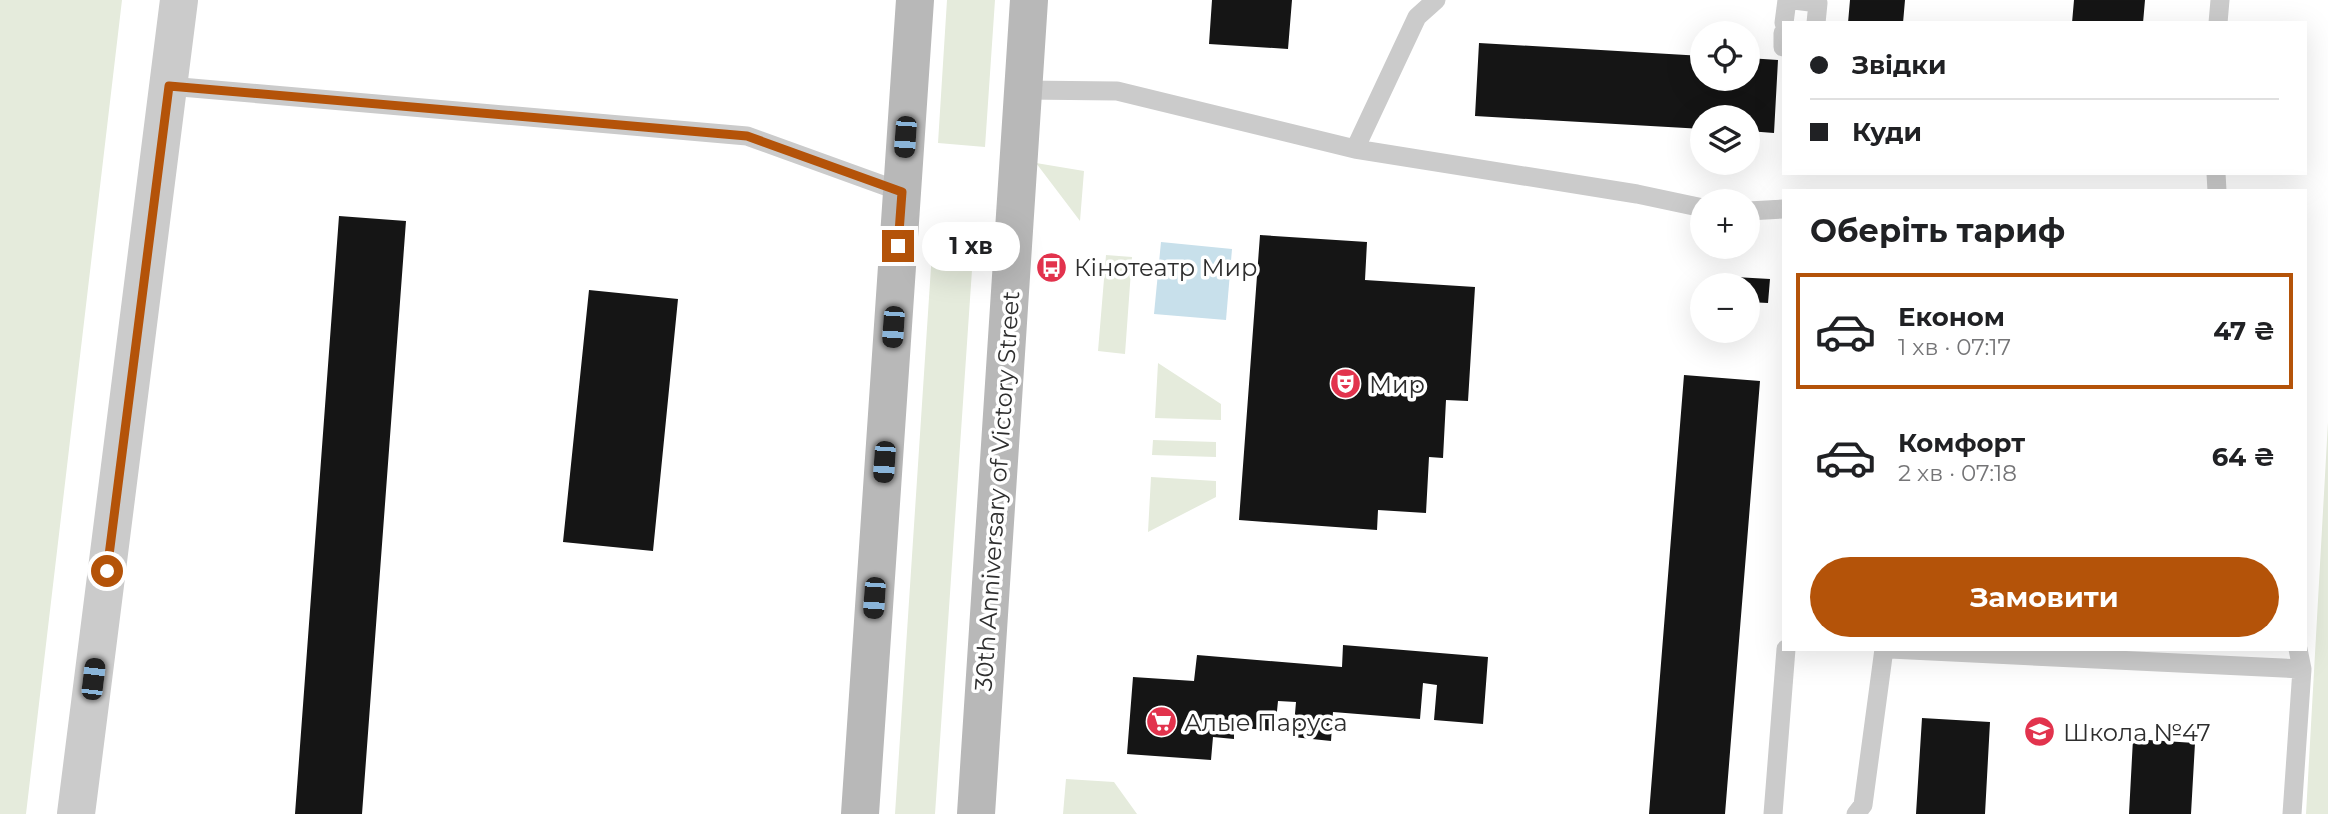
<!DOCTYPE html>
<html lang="uk">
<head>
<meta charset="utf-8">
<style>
  :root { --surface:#fff; --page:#f2f2f2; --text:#202124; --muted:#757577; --line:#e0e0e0; --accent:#b45309 }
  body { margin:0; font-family:Montserrat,sans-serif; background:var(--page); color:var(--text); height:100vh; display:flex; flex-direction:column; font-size:26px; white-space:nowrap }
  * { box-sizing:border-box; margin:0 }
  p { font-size:23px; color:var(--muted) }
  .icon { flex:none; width:38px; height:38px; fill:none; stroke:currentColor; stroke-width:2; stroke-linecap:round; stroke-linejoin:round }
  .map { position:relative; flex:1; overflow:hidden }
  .details { position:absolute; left:1782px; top:189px; width:525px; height:462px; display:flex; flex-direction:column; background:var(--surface); border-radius:0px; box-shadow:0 7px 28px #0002 }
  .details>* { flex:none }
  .hud { position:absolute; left:1782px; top:21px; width:525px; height:154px; border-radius:0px; box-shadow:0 7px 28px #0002; display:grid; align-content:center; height:154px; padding:0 28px; background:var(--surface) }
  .tools { position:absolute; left:1690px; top:21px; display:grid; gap:14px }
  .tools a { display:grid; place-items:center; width:70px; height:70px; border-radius:50%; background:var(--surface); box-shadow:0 7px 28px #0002; font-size:35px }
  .end { position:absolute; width:32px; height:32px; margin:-16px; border:9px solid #b45309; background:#fff; box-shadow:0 0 0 4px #fff }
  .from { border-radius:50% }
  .bubble { position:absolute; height:49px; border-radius:24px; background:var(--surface); box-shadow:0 7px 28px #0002; font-size:23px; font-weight:700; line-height:49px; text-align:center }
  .car { position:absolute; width:21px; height:42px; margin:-21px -10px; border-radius:9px; box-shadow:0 0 5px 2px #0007; background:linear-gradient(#222 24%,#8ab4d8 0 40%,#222 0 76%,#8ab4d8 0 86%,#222 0) }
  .hud b { display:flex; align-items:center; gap:24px; height:66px; font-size:26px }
  .hud b+b { border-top:2px solid var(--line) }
  .hud i { width:18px; height:18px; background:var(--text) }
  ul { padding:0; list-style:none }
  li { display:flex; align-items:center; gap:21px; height:116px; margin:0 14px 10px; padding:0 14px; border:4px solid transparent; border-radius:0px }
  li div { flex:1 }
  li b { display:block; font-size:26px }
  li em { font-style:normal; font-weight:700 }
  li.active { border-color:var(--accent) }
  li>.icon { width:63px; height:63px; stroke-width:1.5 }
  h2 { padding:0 28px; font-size:32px; line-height:84px }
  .primary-button { display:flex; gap:14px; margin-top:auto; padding:14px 28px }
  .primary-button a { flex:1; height:80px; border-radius:42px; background:var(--accent); color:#fff; font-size:28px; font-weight:700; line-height:80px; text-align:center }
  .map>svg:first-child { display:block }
  .green { fill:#e5ebdc }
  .water { fill:#c8e0eb }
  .building { fill:#151515 }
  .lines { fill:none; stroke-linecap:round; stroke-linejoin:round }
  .lane { stroke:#cbcbcb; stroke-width:19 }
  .street { stroke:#cbcbcb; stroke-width:38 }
  .secondary { stroke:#b8b8b8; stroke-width:38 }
  .route { stroke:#b45309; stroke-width:9 }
  .labels { text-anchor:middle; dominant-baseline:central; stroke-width:7; stroke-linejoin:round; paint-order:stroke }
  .poi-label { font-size:24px; fill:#2e2e2e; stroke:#fff; text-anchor:start }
  .street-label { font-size:24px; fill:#2e2e2e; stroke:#fff }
</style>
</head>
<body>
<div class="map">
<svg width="2328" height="814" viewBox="0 0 2328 814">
  <rect width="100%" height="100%" fill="#fff"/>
  <path class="green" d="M0 0H122L26 814H0Z
    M947 0H995L985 147 938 143Z
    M1036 163 1084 171 1080 221Z
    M932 252 973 255 935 814H895Z
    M1106 255 1132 257 1125 354 1098 351Z
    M1158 363 1221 404V420L1155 418Z
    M2328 422V814H2306Z
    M1153 440 1216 442V457L1152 455Z
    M1151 477 1216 481V497L1148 532Z
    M1066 779 1114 782 1137 814H1063Z"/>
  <path class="water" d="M1161 242 1232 249 1226 320 1154 314Z"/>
  <path class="building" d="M1212 0H1292L1288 49 1209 44Z
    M1850 0H1905L1903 23H1848Z
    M2074 0H2145L2143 23H2072Z
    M1479 43 1703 56V79H1748V58L1778 60 1774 133 1748 131V117H1703V129L1475 116Z
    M339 216 406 221 362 814H295Z
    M1260 235 1367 242 1365 280 1475 287 1468 401 1446 400 1443 458 1429 457 1426 513 1378 510 1377 530 1239 520Z
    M1735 277 1770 279 1768 303 1748 302V285H1734Z
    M589 290 678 299 653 551 563 542Z
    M1684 375 1760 381 1725 814H1649Z
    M1343 645 1488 657 1483 724 1434 720 1437 685 1423 683 1420 719 1333 712 1331 741 1293 737 1296 702 1278 701 1275 731 1234 727V739L1213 737 1211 760 1127 754 1133 677 1194 681 1197 655 1342 667Z
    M1922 718 1990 722 1985 814H1916Z
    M2133 739 2195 743 2191 814H2129Z"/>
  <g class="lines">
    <path class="lane" d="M1794 0 1818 3 1816 23
      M1784 23 1787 0
      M2218 23 2220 0
      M1783 33V47
      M169 86 747 136 902 192
      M1023 90 1117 91 1355 149 1417 17 1436 0
      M1355 149 1637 194 1703 208
      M2216 173 2217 191
      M1748 211 1783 209
      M1890 649 2302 669 2298 649
      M1773 814 1786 649
      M1856 814 1863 805 1884 649
      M2292 814 2302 669"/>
    <path class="street" d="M76 814 179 0"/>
    <path class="secondary" d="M860 814 915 0
      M976 814 1029 0"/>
  </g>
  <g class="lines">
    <path class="route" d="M107 571 169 86 747 136 902 192 898 246"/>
  </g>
  <defs>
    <symbol id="bus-disc" viewBox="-11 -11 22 22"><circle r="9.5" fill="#e2334d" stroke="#fff"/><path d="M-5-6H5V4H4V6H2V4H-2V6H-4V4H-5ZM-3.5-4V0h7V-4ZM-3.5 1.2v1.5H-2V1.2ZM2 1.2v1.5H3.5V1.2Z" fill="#fff"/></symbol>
    <symbol id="theatre-disc" viewBox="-11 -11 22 22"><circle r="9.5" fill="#e2334d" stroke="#fff"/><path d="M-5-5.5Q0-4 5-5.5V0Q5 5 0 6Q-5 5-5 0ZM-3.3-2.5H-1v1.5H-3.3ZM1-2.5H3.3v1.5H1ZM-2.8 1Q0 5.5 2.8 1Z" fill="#fff"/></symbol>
    <symbol id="supermarket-disc" viewBox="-11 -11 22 22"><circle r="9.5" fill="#e2334d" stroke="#fff"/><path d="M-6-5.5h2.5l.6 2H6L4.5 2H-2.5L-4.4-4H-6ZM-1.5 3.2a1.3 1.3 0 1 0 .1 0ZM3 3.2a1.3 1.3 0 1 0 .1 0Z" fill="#fff"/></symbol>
    <symbol id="school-disc" viewBox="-11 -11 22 22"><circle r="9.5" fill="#e2334d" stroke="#fff"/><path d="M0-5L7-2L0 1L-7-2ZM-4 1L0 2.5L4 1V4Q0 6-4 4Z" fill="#fff"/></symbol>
  </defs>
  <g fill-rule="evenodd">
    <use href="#bus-disc" x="1034" y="250" width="35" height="35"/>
    <use href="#theatre-disc" x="1328" y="366" width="35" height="35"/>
    <use href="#supermarket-disc" x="1144" y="704" width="35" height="35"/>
    <use href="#school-disc" x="2022" y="714" width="35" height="35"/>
  </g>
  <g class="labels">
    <g class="poi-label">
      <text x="1074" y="267">Кінотеатр Мир</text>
      <text x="1369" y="384">Мир</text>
      <text x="1184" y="722">Алые Паруса</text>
      <text x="2063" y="732">Школа №47</text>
    </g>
    <g class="street-label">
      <text transform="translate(997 491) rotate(-86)">30th Anniversary of Victory Street</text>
    </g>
  </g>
</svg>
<div class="tools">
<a><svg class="icon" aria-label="locate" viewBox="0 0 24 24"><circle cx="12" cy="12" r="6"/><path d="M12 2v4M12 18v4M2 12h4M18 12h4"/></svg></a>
<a><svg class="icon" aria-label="layers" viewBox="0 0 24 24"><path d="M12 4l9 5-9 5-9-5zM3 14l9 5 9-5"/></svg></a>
<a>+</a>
<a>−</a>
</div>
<i class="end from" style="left:107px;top:571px"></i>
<i class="end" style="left:898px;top:246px"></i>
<div class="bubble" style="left:922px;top:222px;width:98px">1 хв</div>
<i class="car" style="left:905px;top:137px;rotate:184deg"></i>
<i class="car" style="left:893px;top:327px;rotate:184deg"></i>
<i class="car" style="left:884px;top:462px;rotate:184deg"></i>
<i class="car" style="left:874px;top:598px;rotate:184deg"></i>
<i class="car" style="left:93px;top:679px;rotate:7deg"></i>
<div class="hud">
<b><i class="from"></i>Звідки</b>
<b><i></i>Куди</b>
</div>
<section class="details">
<h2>Оберіть тариф</h2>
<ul>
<li class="active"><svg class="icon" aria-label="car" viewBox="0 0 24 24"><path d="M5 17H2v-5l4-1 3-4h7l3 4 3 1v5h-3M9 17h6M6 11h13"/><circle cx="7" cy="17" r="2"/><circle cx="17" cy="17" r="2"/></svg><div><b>Економ</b><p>1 хв · 07:17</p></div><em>47 ₴</em></li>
<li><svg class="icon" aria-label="car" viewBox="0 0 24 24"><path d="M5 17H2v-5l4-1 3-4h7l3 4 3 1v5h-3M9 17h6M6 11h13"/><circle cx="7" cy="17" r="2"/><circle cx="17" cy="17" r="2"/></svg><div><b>Комфорт</b><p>2 хв · 07:18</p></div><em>64 ₴</em></li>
</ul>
<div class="primary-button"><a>Замовити</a></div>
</section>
</div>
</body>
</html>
